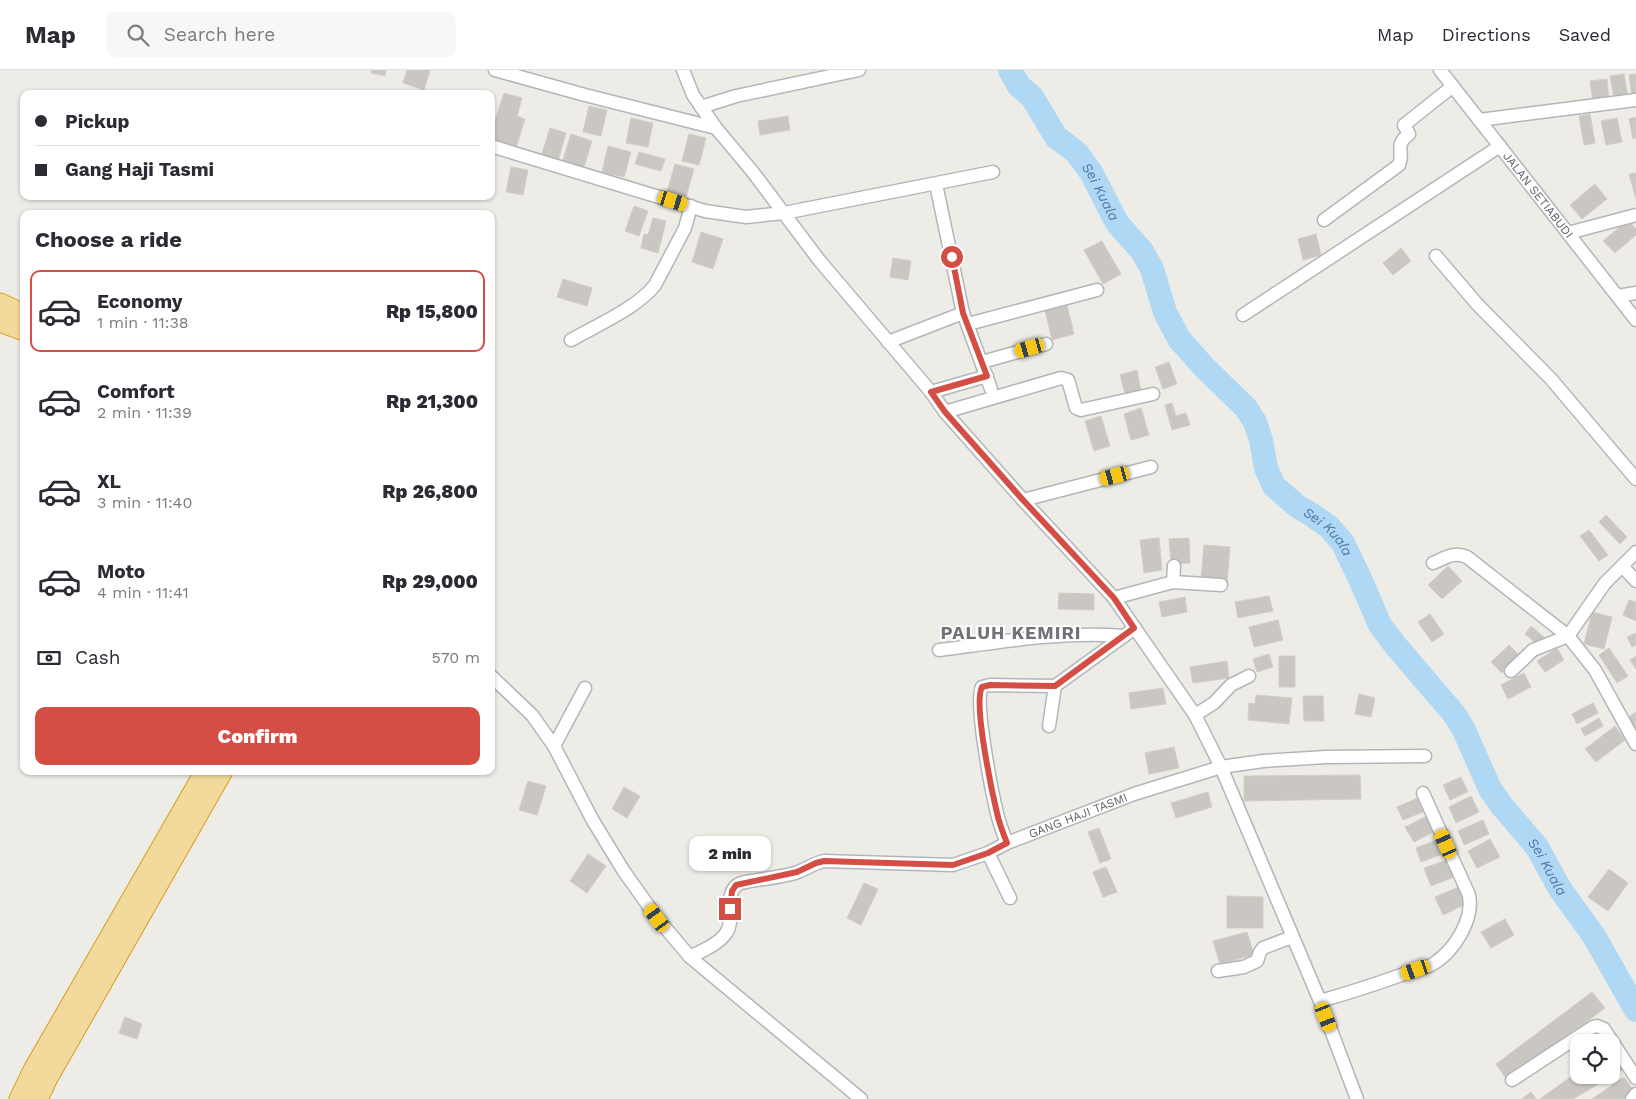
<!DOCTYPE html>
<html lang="en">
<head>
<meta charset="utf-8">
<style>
  :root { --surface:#fff; --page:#f7f7f7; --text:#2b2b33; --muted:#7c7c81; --line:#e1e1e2; --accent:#d54e45 }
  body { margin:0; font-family:"Work Sans",sans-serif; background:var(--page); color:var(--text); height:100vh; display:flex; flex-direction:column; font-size:19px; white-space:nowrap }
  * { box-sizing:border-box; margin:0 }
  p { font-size:16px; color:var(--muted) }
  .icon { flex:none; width:28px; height:28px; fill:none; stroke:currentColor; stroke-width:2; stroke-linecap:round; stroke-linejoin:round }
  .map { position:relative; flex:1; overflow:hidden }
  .drawer { position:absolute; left:20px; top:140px; width:475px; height:565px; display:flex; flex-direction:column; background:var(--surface); border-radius:10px; box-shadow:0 1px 4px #0004 }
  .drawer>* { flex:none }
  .guide { position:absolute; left:20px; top:20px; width:475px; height:110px; border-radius:10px; box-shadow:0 1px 4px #0004; display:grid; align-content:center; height:110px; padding:0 15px; background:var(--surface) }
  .tools { position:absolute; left:1570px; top:964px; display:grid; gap:10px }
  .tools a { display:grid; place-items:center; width:50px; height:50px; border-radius:10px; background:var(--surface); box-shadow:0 1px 4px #0004; font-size:25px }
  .end { position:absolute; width:22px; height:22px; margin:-11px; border:6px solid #d54e45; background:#fff; box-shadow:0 0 0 2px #fff }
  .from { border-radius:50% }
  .bubble { position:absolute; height:35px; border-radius:10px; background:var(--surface); box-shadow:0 1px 4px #0004; font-size:16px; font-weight:800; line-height:35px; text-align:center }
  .car { position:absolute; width:15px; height:30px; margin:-15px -8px; border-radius:6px; box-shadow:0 0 4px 1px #0007; background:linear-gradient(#f5c518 24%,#345 0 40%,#f5c518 0 76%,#345 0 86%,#f5c518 0) }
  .guide b { display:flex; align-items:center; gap:18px; height:48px; font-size:19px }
  .guide b+b { border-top:1px solid var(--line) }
  .guide i { width:12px; height:12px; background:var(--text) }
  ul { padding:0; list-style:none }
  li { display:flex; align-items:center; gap:15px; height:82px; margin:0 10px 8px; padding:0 5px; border:2px solid transparent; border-radius:10px }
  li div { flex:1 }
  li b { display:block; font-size:19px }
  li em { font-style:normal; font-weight:800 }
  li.active { border-color:var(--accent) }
  li>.icon { width:45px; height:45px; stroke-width:1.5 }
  h2 { padding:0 15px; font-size:22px; line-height:60px }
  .pay { display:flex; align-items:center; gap:12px; height:55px; padding:0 15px; font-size:19px }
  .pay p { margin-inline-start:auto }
  .button { display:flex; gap:10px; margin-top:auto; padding:10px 15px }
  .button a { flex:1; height:58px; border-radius:10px; background:var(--accent); color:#fff; font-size:20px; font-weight:800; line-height:58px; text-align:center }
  header { display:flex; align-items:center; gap:30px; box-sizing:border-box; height:70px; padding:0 25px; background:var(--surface); border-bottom:1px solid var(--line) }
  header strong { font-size:24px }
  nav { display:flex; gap:28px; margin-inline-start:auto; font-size:18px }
  .search { width:350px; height:45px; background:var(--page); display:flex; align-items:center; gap:12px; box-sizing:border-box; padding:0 18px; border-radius:10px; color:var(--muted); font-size:19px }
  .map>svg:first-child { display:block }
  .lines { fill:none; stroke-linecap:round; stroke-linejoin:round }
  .river { stroke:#afd8f5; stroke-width:24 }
  .building { fill:#cac7c3; stroke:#d2cec5 }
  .minor-casing { stroke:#b3b6b9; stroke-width:15 }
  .highway-casing { stroke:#da9c1b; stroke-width:21 }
  .minor { stroke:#fff; stroke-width:12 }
  .highway { stroke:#f1da9b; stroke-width:19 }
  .route { stroke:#d54e45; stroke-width:6 }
  .labels { text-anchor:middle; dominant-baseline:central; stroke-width:4; stroke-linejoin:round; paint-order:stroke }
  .street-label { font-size:12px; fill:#5e6165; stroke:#fff }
  .water-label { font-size:14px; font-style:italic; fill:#4d79a6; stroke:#fff }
  .district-label { font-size:18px; font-weight:bold; letter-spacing:1px; fill:#6f7377; stroke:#fff }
</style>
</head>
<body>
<header>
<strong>Map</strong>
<div class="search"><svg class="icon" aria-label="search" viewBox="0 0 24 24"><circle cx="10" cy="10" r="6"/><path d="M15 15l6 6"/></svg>Search here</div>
<nav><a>Map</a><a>Directions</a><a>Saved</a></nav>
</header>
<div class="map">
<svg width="1636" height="1029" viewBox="0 0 1636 1029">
  <rect width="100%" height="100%" fill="#eeece6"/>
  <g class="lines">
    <path class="river" id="s1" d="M1010 0 1019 16 1032 27 1056 67 1077 83 1092 104 1117 153 1142 181 1152 199 1165 242 1179 269 1204 297 1246 338 1255 352 1261 370 1266 398 1274 416 1297 436 1312 445 1328 456 1343 473 1361 511 1380 555 1396 576 1455 645 1464 660 1490 719 1502 736 1537 777 1560 819 1594 866 1636 940"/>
  </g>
  <path class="building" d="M372 0H386L385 6 371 3Z
    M407 0H430L424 20 403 13Z
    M1624 4 1628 27 1614 29 1610 6Z
    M1636 4V26L1632 27 1629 5Z
    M1607 9 1609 30 1593 32 1590 11Z
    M504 23 522 28 517 46 525 49 516 78 491 70V63Z
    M589 36 607 40 601 66 583 62Z
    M1590 44 1595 73 1584 75 1579 46Z
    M788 46 790 60 760 65 758 51Z
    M1636 47V68L1633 69 1629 49Z
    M631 48 653 53 648 77 626 73Z
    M1617 48 1622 72 1606 75 1601 51Z
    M550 58 566 63 557 95 540 90Z
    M571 64 592 71 583 100 562 93Z
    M689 64 706 68 699 95 682 91Z
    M608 76 631 82 624 107 602 102Z
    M639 82 665 89 661 101 635 94Z
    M675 94 694 99 686 127 667 122Z
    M511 97 528 100 523 125 506 122Z
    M1636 103V129L1629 104Z
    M1595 114 1607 129 1582 149 1570 135Z
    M634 136 648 141 639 166 625 161Z
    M653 148 666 151 658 183 641 178 644 164 648 165Z
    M1628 150 1636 159V165L1615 183 1603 171Z
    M701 162 723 169 713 199 692 192Z
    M1316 164 1321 185 1303 190 1298 169Z
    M1102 171 1121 204 1103 214 1084 180Z
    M1401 178 1411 191 1393 205 1383 193Z
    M893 188 911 191 908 210 890 207Z
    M563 209 592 218 587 236 557 227Z
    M1067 235 1074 264 1052 270 1045 240Z
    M1169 292 1177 314 1163 319 1155 297Z
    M1137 300 1142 326 1126 327 1120 305Z
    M1172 333 1176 346 1186 343 1190 355 1172 360 1165 335Z
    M1141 338 1149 365 1131 370 1124 344Z
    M1101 346 1110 376 1094 381 1085 351Z
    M1606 445 1627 467 1620 474 1599 452Z
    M1589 460 1608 485 1599 491 1580 466Z
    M1159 468 1162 500 1144 503 1140 470Z
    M1189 468 1190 493 1171 494 1169 469Z
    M1204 475 1230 477 1227 512 1201 510Z
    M1448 496 1462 511 1442 529 1428 515Z
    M1059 523 1094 524V540L1058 539Z
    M1269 526 1273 541 1238 548 1235 532Z
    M1185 527 1187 542 1162 547 1159 532Z
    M1629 530 1636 532V551L1623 545Z
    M1592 542 1612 547 1604 579 1584 574Z
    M1430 544 1444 564 1432 572 1418 552Z
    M1278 550 1283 570 1254 577 1249 557Z
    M1531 556 1545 568 1538 575 1525 564Z
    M1636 563V575L1632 577 1627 567Z
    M1509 575 1519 585 1502 603 1491 592Z
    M1557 578 1564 590 1545 602 1537 591Z
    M1609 578 1628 606 1617 613 1599 585Z
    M1269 584 1273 597 1257 602 1253 589Z
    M1279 586H1295V617H1279Z
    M1636 586V599L1630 590Z
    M1227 591 1229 608 1193 613 1190 597Z
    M1524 603 1531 617 1508 629 1501 615Z
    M1163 618 1166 634 1131 639 1129 623Z
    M1359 624 1375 628 1371 647 1355 644Z
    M1256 625 1292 628 1289 654 1248 650 1249 633 1255 634Z
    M1303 626H1323L1324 651H1304Z
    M1593 633 1598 643 1577 654 1572 644Z
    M1636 642V663L1626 649Z
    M1599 648 1603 656 1585 666 1581 659Z
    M1615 656 1625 670 1596 692 1585 679Z
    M1174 677 1179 698 1149 704 1145 683Z
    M1360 705 1361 729 1244 731V706Z
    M1461 707 1468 722 1450 730 1443 715Z
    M528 711 546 716 537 745 519 740Z
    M624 717 640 726 627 748 612 739Z
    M1208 722 1212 737 1176 748 1171 733Z
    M1471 726 1479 742 1456 753 1449 737Z
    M1418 728 1423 742 1403 750 1397 737Z
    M1427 746 1435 761 1414 772 1405 757Z
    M1483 750 1489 764 1464 775 1458 761Z
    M1099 758 1111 789 1100 793 1088 762Z
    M1439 769 1445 783 1421 792 1416 778Z
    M1490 769 1500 787 1477 798 1468 781Z
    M588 784 606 796 587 823 570 811Z
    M1447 790 1454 807 1431 816 1424 798Z
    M1106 797 1117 822 1103 827 1093 802Z
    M1609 799 1628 813 1608 841 1588 827Z
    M864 813 878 819 861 855 847 848Z
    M1459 817 1466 834 1443 845 1435 827Z
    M1227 826 1263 827V858H1227Z
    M1505 849 1514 865 1491 878 1481 862Z
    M1247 862 1254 885 1220 894 1213 871Z
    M1592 922 1605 938 1508 1011 1496 994Z
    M125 947 142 954 137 969 119 963Z
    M1611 982 1624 999 1573 1029H1540L1579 1001V1005H1611Z
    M1624 1007 1634 1021 1623 1029H1592Z
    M1531 1022 1536 1029H1522Z"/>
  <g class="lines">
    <defs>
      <g id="minor">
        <path d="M495 0 585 25 716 58"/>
        <path d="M683 0 693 25 716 58 752 101 819 190 931 322 945 342 1023 430 1114 528 1195 645 1221 697 1320 931 1357 1029"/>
        <path id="s2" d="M1440 0 1636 250"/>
        <path d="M701 37 736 26 859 0"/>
        <path d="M1479 50 1636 30"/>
        <path d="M491 76 705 141 746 147 784 143 993 102"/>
        <path d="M936 114 963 243 991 319"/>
        <path d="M1324 150 1399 95C1405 80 1393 77 1409 64L1404 55 1453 16"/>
        <path d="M1568 163 1636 145"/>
        <path d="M1436 186 1477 234 1551 309 1636 409"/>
        <path d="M1618 226 1636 223"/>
        <path d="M1243 245 1500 76"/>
        <path d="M968 254 1097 220"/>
        <path d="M571 270C597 255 637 238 655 215L685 158 691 136"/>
        <path d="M888 272 963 243"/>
        <path d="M982 292 1046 274"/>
        <path d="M931 322 987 306"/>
        <path d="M945 342 1061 308 1068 310 1076 338 1081 340 1153 324"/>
        <path d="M1023 430 1151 397"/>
        <path d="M1433 493C1445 488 1454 481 1467 487L1568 566 1595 600 1636 674"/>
        <path d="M1622 496 1636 511"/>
        <path d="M1173 512 1174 496"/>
        <path d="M1114 528 1173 512 1221 515"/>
        <path d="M939 580C1000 572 1063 561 1124 566"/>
        <path d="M1511 601 1533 580 1568 566 1605 513 1636 482"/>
        <path d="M491 606 532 645 554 676 592 749 623 800 657 848 690 887 861 1029"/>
        <path d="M1195 645 1214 633 1231 615 1249 606"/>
        <path d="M1049 656 1055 616"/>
        <path d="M554 676 585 618"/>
        <path d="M1007 773C1003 763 999 753 997 743 992 723 974 631 982 617L990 615 1055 616 1135 558"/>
        <path d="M988 783 1010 828"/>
        <path id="s3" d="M690 887C701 881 718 875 726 863 737 849 721 821 741 813 759 809 778 808 795 803 805 800 814 793 824 791L953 795 988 783 1007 773 1134 724 1221 697 1263 691 1326 687 1425 686"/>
        <path d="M1218 901 1244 897 1257 891 1260 882 1263 878 1292 867"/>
        <path d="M1320 931C1349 923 1376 914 1404 904 1413 901 1425 899 1433 894 1454 881 1474 850 1469 825L1423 723"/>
        <path d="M1512 1010 1593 957 1597 956 1604 959 1636 1008"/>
        <path d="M1632 1029 1636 1024"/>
      </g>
      <path id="highway" d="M0 233 24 244
        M0 252 24 261
        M19 1029 33 1000 205 701
        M38 1029 48 1008 223 701"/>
    </defs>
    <use href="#minor" class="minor-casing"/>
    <use href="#highway" class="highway-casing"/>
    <use href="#minor" class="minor"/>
    <use href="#highway" class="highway"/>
  </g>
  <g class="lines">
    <path class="route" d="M730 839 732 821 736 815 797 802 816 793 824 791 953 795 988 783 1007 773C1003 763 999 753 997 743 992 722 973 633 982 617L990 615 1055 616 1134 558 1114 528 1023 430 945 342 931 322 987 306 963 243 952 187"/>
  </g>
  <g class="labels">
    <g class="street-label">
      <text stroke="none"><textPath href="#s2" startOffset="159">JALAN SETIABUDI</textPath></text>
      <text stroke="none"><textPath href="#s3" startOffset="449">GANG HAJI TASMI</textPath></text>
    </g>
    <g class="water-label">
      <text stroke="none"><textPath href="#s1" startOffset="154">Sei Kuala</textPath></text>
      <text stroke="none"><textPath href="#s1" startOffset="574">Sei Kuala</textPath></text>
      <text stroke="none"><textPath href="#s1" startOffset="979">Sei Kuala</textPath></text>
    </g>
    <g class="district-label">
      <text x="1011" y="562">PALUH KEMIRI</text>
    </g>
  </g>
</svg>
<div class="tools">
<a><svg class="icon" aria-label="locate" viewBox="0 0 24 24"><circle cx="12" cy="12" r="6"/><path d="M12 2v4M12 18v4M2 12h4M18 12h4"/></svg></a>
</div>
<i class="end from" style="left:952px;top:187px"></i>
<i class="end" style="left:730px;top:839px"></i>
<div class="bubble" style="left:689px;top:766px;width:82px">2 min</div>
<i class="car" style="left:673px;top:131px;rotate:107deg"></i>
<i class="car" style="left:1030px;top:278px;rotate:254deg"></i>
<i class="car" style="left:1115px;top:406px;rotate:255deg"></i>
<i class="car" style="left:1446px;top:774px;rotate:336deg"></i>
<i class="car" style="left:657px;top:848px;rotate:324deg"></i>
<i class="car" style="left:1416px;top:900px;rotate:251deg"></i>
<i class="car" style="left:1326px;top:947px;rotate:159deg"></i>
<div class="guide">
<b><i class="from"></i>Pickup</b>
<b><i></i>Gang Haji Tasmi</b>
</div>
<section class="drawer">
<h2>Choose a ride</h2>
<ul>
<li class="active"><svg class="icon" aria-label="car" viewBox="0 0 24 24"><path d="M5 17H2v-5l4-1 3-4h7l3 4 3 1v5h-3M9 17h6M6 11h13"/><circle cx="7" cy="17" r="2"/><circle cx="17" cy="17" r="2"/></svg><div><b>Economy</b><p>1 min · 11:38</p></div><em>Rp 15,800</em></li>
<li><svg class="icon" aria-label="car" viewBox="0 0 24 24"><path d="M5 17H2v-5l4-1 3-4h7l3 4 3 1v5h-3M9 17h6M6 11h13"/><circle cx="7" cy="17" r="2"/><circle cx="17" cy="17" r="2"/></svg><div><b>Comfort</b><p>2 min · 11:39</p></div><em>Rp 21,300</em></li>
<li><svg class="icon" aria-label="car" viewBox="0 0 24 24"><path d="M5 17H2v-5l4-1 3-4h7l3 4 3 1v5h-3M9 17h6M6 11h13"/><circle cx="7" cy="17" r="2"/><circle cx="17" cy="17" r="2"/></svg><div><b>XL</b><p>3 min · 11:40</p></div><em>Rp 26,800</em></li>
<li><svg class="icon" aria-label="car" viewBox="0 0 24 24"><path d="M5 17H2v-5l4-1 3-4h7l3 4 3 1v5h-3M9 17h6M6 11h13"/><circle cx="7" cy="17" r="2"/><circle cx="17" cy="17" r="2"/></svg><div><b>Moto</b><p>4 min · 11:41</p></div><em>Rp 29,000</em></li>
</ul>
<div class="pay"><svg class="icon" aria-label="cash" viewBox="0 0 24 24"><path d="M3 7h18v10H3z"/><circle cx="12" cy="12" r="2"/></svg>Cash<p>570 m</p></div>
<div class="button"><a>Confirm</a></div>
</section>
</div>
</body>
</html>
